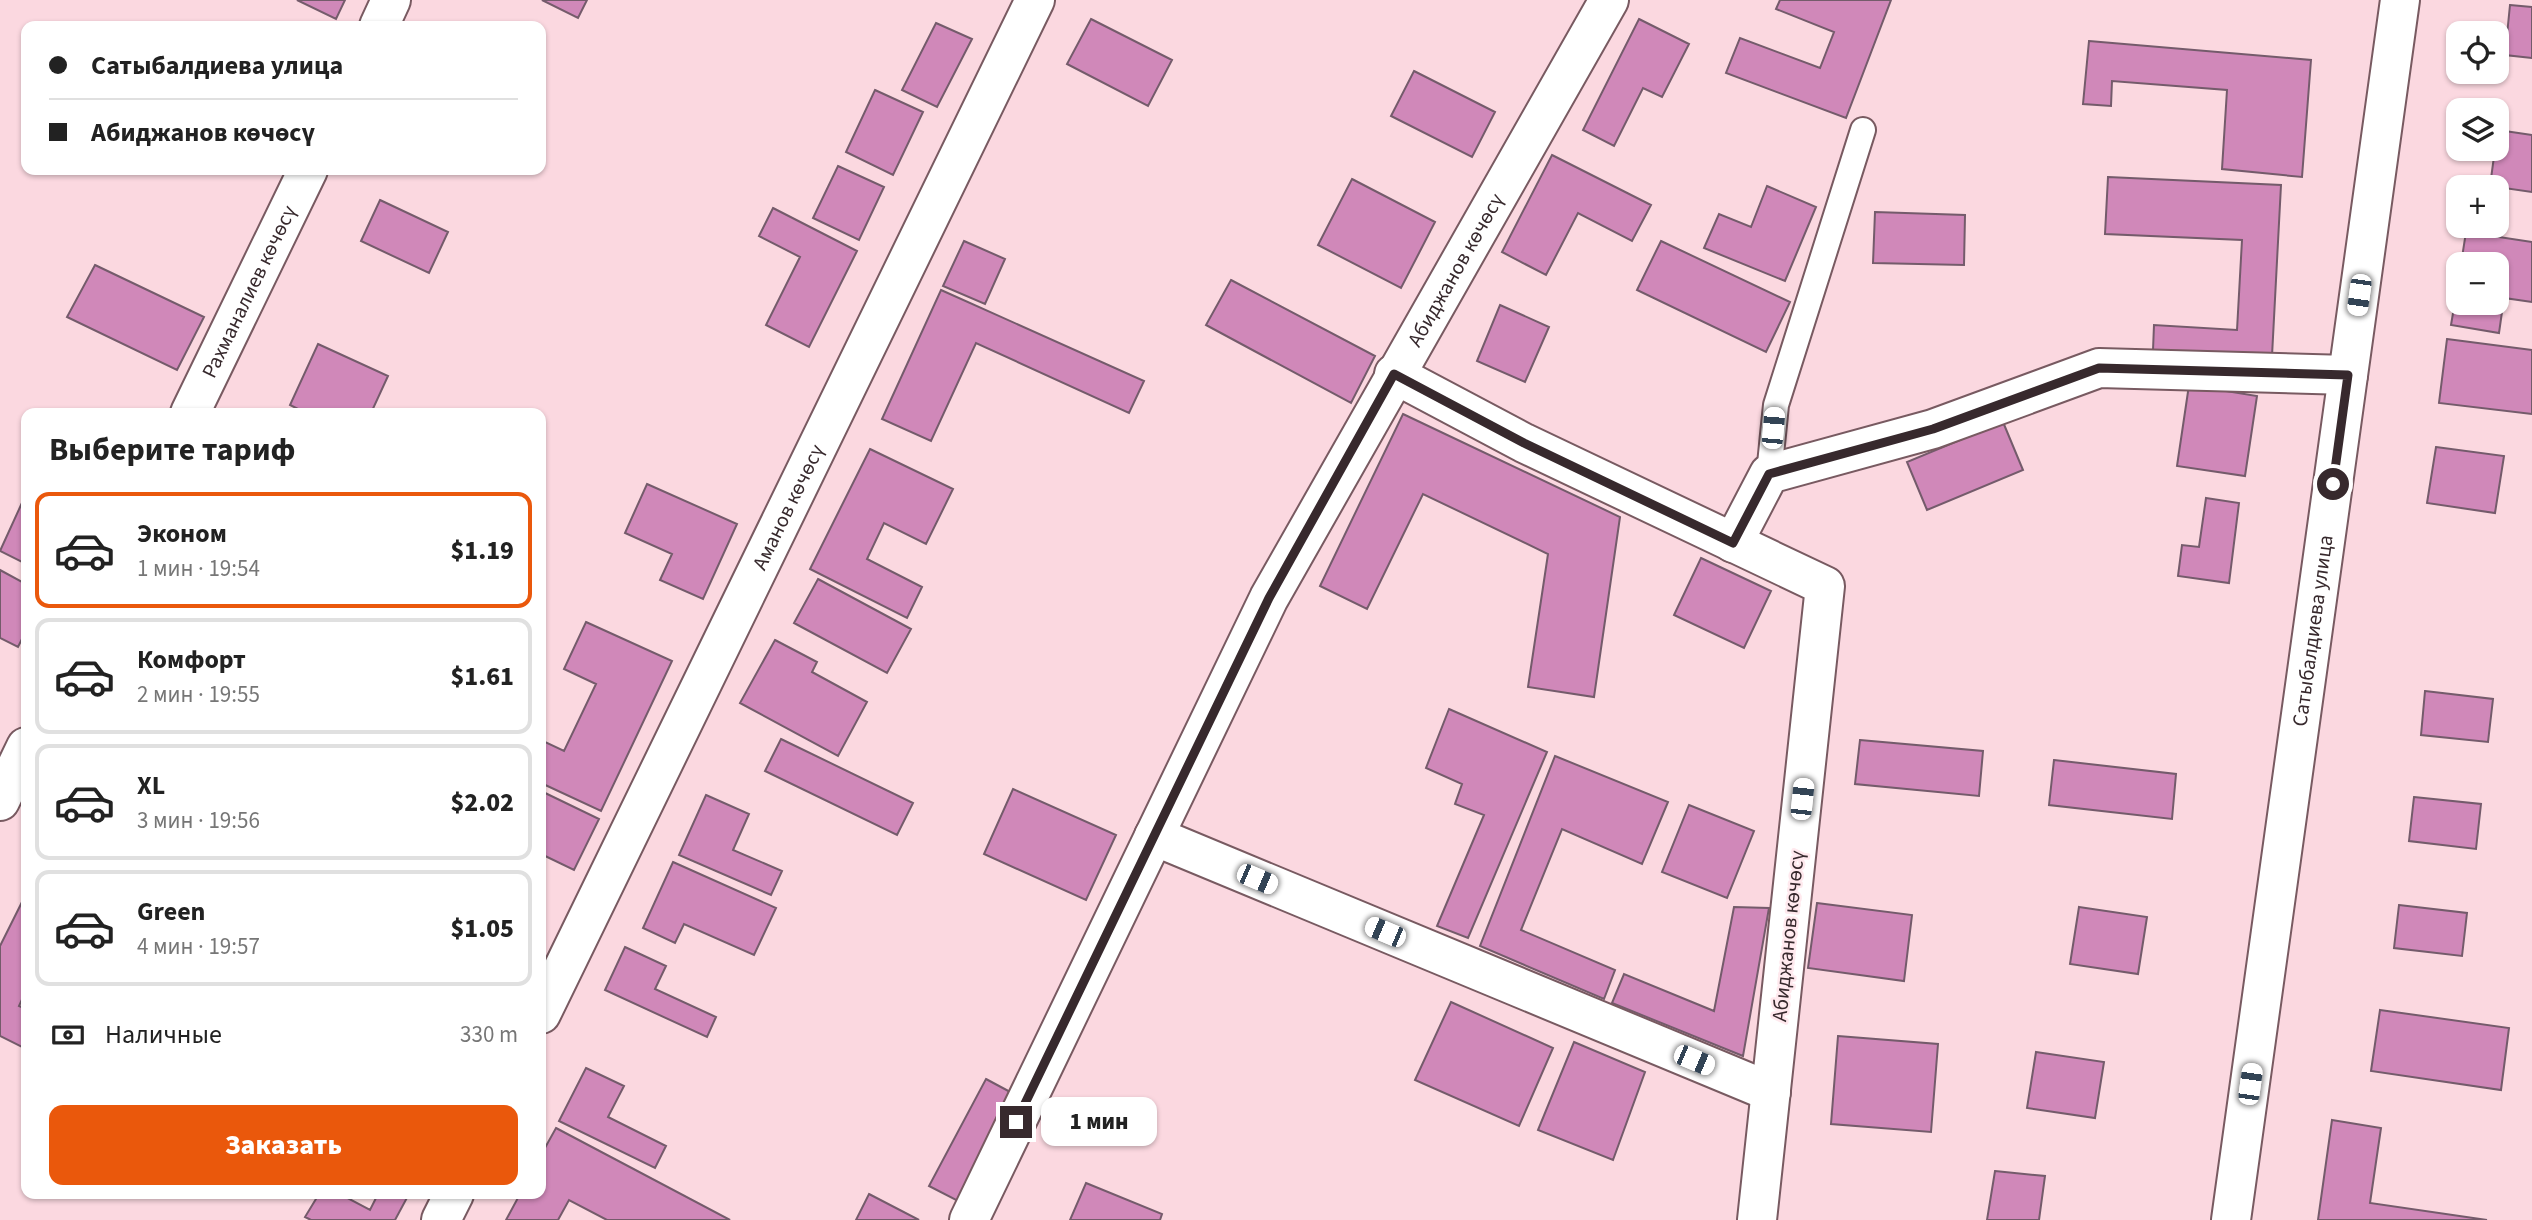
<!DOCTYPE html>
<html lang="ru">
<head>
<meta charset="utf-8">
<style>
  :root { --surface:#fff; --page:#f2f2f2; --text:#222; --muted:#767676; --line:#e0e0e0; --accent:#ea580c }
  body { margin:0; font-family:"Source Sans 3",sans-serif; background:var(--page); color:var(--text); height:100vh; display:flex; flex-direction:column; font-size:26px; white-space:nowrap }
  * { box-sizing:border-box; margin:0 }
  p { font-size:23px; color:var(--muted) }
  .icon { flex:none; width:38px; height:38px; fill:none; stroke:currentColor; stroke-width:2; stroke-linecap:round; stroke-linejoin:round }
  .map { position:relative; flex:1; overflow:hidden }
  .panel { position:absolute; left:21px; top:408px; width:525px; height:791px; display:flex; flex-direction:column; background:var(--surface); border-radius:14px; box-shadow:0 2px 5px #0004 }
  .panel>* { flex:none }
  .guide { position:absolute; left:21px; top:21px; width:525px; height:154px; border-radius:14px; box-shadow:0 2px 5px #0004; display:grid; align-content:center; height:154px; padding:0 28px; background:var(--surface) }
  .tools { position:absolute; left:2446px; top:21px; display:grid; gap:14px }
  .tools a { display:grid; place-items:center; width:63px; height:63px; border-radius:14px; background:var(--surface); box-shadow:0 2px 5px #0004; font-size:35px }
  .end { position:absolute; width:32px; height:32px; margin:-16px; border:9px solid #37292d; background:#fff; box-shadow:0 0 0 4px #fff }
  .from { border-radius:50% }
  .bubble { position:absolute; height:49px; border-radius:14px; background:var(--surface); box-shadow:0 2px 5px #0004; font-size:23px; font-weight:800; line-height:49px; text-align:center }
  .car { position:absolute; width:21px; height:42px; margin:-21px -10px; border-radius:9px; box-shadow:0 0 5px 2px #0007; background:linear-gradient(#fff 24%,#345 0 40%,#fff 0 76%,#345 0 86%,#fff 0) }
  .guide b { display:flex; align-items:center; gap:24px; height:66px; font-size:26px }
  .guide b+b { border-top:2px solid var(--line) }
  .guide i { width:18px; height:18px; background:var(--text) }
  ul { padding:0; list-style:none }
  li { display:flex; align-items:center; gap:21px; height:116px; margin:0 14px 10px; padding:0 14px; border:4px solid var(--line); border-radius:14px }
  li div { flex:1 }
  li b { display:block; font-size:26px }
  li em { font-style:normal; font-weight:800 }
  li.current { border-color:var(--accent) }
  li>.icon { width:63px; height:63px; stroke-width:1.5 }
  h2 { padding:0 28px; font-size:32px; line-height:84px }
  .pay { display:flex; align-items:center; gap:18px; height:77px; padding:0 28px; font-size:26px }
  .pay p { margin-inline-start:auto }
  .cta { display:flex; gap:14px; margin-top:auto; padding:14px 28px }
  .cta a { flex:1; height:80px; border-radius:14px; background:var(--accent); color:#fff; font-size:28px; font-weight:800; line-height:80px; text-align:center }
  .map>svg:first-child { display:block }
  .building { fill:#d088b9; stroke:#745b6b; stroke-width:2 }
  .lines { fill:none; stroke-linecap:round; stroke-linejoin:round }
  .service-casing { stroke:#785a61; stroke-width:28 }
  .minor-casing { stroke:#785a61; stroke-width:42 }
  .service { stroke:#fff; stroke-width:24 }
  .minor { stroke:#fff; stroke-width:38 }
  .route { stroke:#37292d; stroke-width:9 }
  .labels { text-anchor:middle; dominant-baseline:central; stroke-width:5; stroke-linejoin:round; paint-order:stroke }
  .street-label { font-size:21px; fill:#37292d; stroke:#ffe9ee }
</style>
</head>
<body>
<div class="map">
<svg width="2532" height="1220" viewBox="0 0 2532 1220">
  <rect width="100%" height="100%" fill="#fbd8e0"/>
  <path class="building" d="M297 0H345L336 19Z
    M542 0H587L578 18Z
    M1780 0H1891L1846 118 1726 73 1740 38 1820 68 1834 32 1776 9Z
    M2510 5 2532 7V58L2505 55Z
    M1091 19 1172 60 1148 106 1067 64Z
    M1639 19 1689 44 1662 97 1643 88 1614 146 1583 130Z
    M936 23 972 39 937 107 902 90Z
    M2089 41 2311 60 2302 177 2222 169 2227 90 2112 81 2111 106 2083 104Z
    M1414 71 1495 112 1472 157 1391 116Z
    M875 90 923 112 893 175 846 152Z
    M2498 130 2532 135V192L2490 186 2495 149H2497Z
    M1552 155 1651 205 1632 241 1578 213 1546 275 1502 252Z
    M838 166 884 187 859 240 813 218Z
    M2108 177 2281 185 2272 356 2153 350 2154 325 2237 330 2242 240 2105 234Z
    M1352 179 1435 222 1401 288 1318 245Z
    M1767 186 1816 207 1785 281 1704 248 1719 214 1751 227Z
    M380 200 448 232 429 273 361 241Z
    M773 208 857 251 809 347 766 325 800 257 759 236Z
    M1875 212 1965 215 1964 265 1873 263Z
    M2466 232 2532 242V302L2504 298 2499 333 2451 325 2459 278V303H2497V264H2461Z
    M964 241 1005 259 985 304 943 286Z
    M1661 241 1790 302 1766 352 1637 290Z
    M95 265 204 317 177 370 67 317Z
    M1231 280 1375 356 1351 403 1206 325Z
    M941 290 1144 381 1129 413 976 343 931 441 882 419Z
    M1500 305 1549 327 1525 382 1477 361Z
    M2447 339 2532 350V414L2439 403Z
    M318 344 388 376 371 413H306L290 405Z
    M2189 385 2257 396 2245 476 2177 466Z
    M1403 414 1620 517 1594 697 1528 687 1548 554 1423 494 1367 609 1320 586Z
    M2003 422 2023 470 1927 510 1907 462Z
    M2436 447 2504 456 2495 513 2427 503Z
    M870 449 953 489 926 544 884 523 867 559 922 587 907 618 810 569Z
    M647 484 737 524 703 599 660 580 672 554 625 533Z
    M26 494V564L0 551Z
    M2206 498 2239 503 2229 583 2178 576 2182 545 2199 547Z
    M1701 558 1771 591 1744 648 1674 615Z
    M0 570 26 584V631L18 647 0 638Z
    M818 579 911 629 887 673 794 623Z
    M586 622 672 661 601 811 541 783V740L564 751 596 684 564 669Z
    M775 640 817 662 812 672 867 702 838 756 740 703Z
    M2425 691 2493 699 2488 742 2421 735Z
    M1449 709 1547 752 1468 938 1437 926 1484 815 1455 804 1462 784 1426 768Z
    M781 739 913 803 897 835 765 771Z
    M1860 740 1983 751 1979 796 1855 784Z
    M1555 756 1668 802 1642 864 1562 829 1521 930 1615 970 1604 999 1480 946Z
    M2054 760 2176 774 2172 819 2049 805Z
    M1013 789 1116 835 1086 900 984 854Z
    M541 791 599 819 574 870 541 854Z
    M706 795 749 814 733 850 782 871 771 895 679 855Z
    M2414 797 2481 804 2476 849 2409 841Z
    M1689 805 1754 831 1727 898 1662 872Z
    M673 862 776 908 754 955 684 924 675 943 643 928Z
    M26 894V991L19 1006 26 1009V1049L0 1036V946Z
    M1817 903 1912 915 1904 981 1808 968Z
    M2399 905 2467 913 2462 956 2394 948Z
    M1734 907 1769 908 1743 1056 1612 1003 1624 974 1714 1011Z
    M2079 907 2147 917 2138 974 2070 964Z
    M625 947 666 966 655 989 716 1017 707 1037 605 990Z
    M1451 1002 1553 1048 1519 1126 1415 1080Z
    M2380 1010 2509 1028 2501 1090 2371 1071Z
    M1838 1036 1938 1044 1931 1132 1831 1124Z
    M1574 1042 1645 1072 1613 1160 1538 1130Z
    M2036 1052 2104 1062 2095 1118 2027 1108Z
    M586 1068 624 1086 608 1117 666 1146 655 1168 559 1121Z
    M986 1079 1014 1094 958 1201 929 1186Z
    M2332 1120 2381 1128 2370 1203 2487 1220H2318Z
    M556 1128 730 1220H607L569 1200 558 1220H506L520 1194H541V1155Z
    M1995 1171 2045 1176 2039 1220H1987Z
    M1086 1183 1162 1214 1160 1220H1070Z
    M319 1194H340L370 1210 378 1194H409L395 1220H311L305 1217Z
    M869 1194 919 1220H856Z"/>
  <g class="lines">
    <defs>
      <path id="service" d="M1769 474 1776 405 1863 130"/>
      <g id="minor">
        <path d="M379 26 391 0"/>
        <path d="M1394 374 1524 443 1825 586 1757 1220"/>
        <path id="s1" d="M190 413 308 170"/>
        <path d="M1733 543 1769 474 1933 429 2099 368 2348 375"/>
        <path d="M0 801 26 747"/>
        <path d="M1154 836 1771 1092"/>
        <path id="s2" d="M541 1014 1035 0"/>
        <path d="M441 1220 454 1194"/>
        <path id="s3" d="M969 1220 1269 598 1609 0"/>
        <path id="s4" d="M2231 1220 2400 0"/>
      </g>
    </defs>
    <use href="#service" class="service-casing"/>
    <use href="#minor" class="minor-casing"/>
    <use href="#service" class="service"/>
    <use href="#minor" class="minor"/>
  </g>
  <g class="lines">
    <path class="route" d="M1016 1122 1269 598 1394 374 1524 443 1733 543 1769 474 1933 429 2099 368 2348 375 2333 484"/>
  </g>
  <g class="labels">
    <g class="street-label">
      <text stroke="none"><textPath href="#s3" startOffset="1068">Абиджанов көчөсү</textPath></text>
      <text stroke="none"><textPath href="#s1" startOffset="135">Рахманалиев көчөсү</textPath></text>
      <text stroke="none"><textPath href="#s2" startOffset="564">Аманов көчөсү</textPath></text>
      <text stroke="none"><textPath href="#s4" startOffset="595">Сатыбалдиева улица</textPath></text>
      <text transform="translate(1788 936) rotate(-84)">Абиджанов көчөсү</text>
    </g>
  </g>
</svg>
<div class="tools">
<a><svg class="icon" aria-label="locate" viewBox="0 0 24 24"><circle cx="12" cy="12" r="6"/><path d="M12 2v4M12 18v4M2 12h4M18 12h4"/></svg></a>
<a><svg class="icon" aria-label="layers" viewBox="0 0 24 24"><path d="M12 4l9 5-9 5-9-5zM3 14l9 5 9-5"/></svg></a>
<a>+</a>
<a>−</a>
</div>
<i class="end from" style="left:2333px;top:484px"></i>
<i class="end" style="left:1016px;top:1122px"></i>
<div class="bubble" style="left:1041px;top:1097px;width:116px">1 мин</div>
<i class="car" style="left:2359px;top:295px;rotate:188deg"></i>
<i class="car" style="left:1773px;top:428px;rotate:5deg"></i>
<i class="car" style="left:1802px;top:799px;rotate:6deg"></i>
<i class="car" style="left:1257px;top:879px;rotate:113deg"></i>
<i class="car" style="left:1385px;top:932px;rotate:293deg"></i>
<i class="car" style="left:1694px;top:1060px;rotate:113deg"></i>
<i class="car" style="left:2250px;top:1084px;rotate:8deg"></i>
<div class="guide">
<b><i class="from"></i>Сатыбалдиева улица</b>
<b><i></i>Абиджанов көчөсү</b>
</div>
<section class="panel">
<h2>Выберите тариф</h2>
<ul>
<li class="current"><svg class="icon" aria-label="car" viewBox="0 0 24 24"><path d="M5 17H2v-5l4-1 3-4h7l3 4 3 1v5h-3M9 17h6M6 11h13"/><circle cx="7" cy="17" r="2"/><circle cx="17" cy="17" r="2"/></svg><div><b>Эконом</b><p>1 мин · 19:54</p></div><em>$1.19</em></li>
<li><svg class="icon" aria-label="car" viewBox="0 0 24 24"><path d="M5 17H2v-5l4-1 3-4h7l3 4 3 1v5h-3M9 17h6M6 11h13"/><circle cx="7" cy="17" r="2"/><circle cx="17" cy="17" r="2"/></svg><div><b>Комфорт</b><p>2 мин · 19:55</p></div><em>$1.61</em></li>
<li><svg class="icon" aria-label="car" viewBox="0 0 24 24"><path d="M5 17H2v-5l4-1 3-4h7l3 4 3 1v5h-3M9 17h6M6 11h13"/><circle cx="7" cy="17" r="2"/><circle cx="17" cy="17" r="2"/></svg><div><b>XL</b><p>3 мин · 19:56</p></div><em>$2.02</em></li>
<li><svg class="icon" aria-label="car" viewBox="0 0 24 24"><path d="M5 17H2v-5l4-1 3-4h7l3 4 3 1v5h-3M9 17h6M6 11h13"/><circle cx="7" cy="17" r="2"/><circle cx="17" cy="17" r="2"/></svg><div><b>Green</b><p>4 мин · 19:57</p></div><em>$1.05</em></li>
</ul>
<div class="pay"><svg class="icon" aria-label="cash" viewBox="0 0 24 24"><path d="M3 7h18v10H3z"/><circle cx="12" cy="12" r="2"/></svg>Наличные<p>330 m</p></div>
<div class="cta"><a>Заказать</a></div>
</section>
</div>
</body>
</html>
